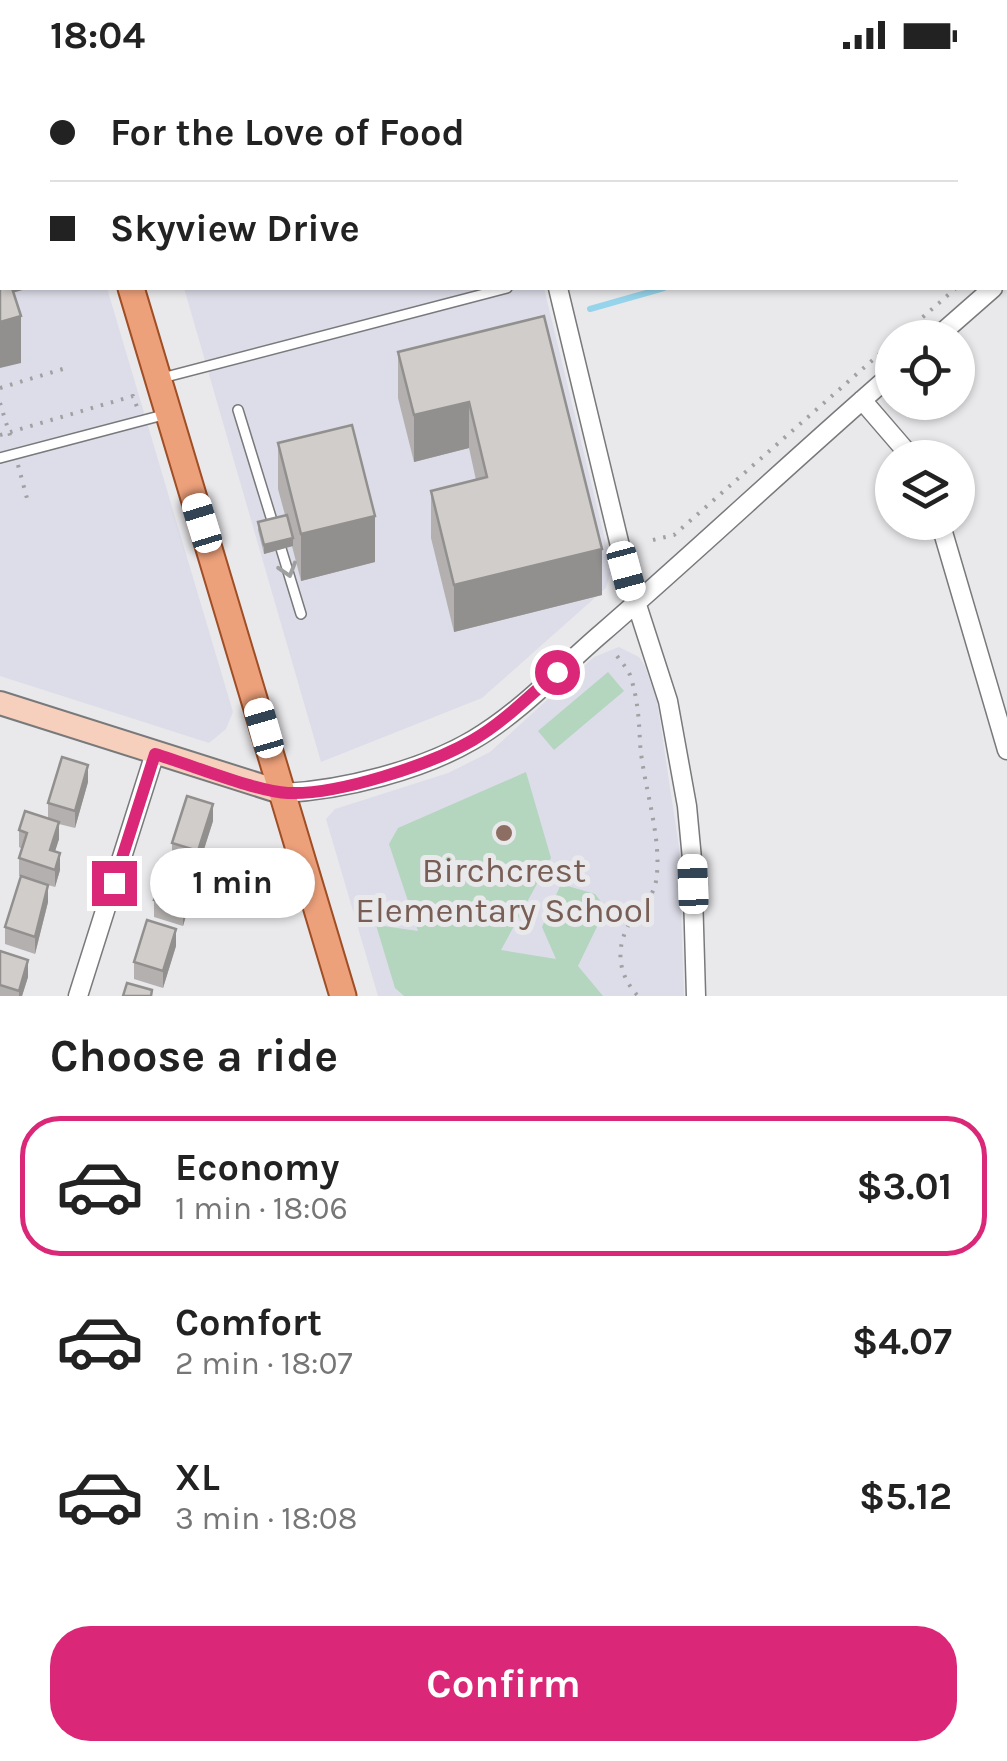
<!DOCTYPE html>
<html lang="en">
<head>
<meta charset="utf-8">
<style>
  :root { --surface:#fff; --page:#f2f2f2; --text:#222; --muted:#767676; --line:#e0e0e0; --accent:#db2777 }
  body { margin:0; font-family:Karla,sans-serif; background:var(--page); color:var(--text); height:100vh; display:flex; flex-direction:column; font-size:38px; white-space:nowrap }
  * { box-sizing:border-box; margin:0 }
  p { font-size:32px; color:var(--muted) }
  .icon { flex:none; width:55px; height:55px; fill:none; stroke:currentColor; stroke-width:2; stroke-linecap:round; stroke-linejoin:round }
  .map { position:relative; height:926px; overflow:hidden }
  .sheet { display:flex; flex-direction:column; background:var(--surface); flex:1 }
  .sheet>* { flex:none }
  .hud { position:absolute; left:0px; top:0px; width:1008px; height:220px; box-shadow:0 2px 8px #0004; display:grid; align-content:center; height:220px; padding:0 50px; background:var(--surface) }
  .tools { position:absolute; left:875px; top:250px; display:grid; gap:20px }
  .tools a { display:grid; place-items:center; width:100px; height:100px; border-radius:50%; background:var(--surface); box-shadow:0 2px 8px #0004; font-size:50px }
  .end { position:absolute; width:45px; height:45px; margin:-22px; border:12px solid #db2777; background:#fff; box-shadow:0 0 0 5px #fff }
  .from { border-radius:50% }
  .bubble { position:absolute; height:70px; border-radius:35px; background:var(--surface); box-shadow:0 2px 8px #0004; font-size:32px; font-weight:700; line-height:70px; text-align:center }
  .car { position:absolute; width:30px; height:60px; margin:-30px -15px; border-radius:12px; box-shadow:0 0 8px 2px #0007; background:linear-gradient(#fff 24%,#345 0 40%,#fff 0 76%,#345 0 86%,#fff 0) }
  .hud b { display:flex; align-items:center; gap:35px; height:95px; font-size:38px }
  .hud b+b { border-top:2px solid var(--line) }
  .hud i { width:25px; height:25px; background:var(--text) }
  ul { padding:0; list-style:none }
  li { display:flex; align-items:center; gap:30px; height:140px; margin:0 20px 15px; padding:0 30px; border:5px solid transparent; border-radius:40px }
  li div { flex:1 }
  li b { display:block; font-size:38px }
  li em { font-style:normal; font-weight:700 }
  li.current { border-color:var(--accent) }
  li>.icon { width:90px; height:90px; stroke-width:1.5 }
  h2 { padding:0 50px; font-size:45px; line-height:120px }
  .cta { display:flex; gap:20px; margin-top:auto; padding:20px 50px }
  .cta a { flex:1; height:115px; border-radius:40px; background:var(--accent); color:#fff; font-size:40px; font-weight:700; line-height:115px; text-align:center }
  .status { display:flex; justify-content:space-between; align-items:center; height:70px; padding:0 50px; background:var(--surface); direction:ltr }
  .status svg { height:28px; fill:currentColor }
  .map>svg:first-child { display:block }
  .built { fill:#dcdde8 }
  .green { fill:#b4d5be }
  .lines { fill:none; stroke-linecap:round; stroke-linejoin:round }
  .stream { stroke:#96d4eb; stroke-width:6 }
  .lane-casing { stroke:#78797b; stroke-width:12 }
  .street-casing { stroke:#78797b; stroke-width:21 }
  .secondary-casing { stroke:#78797b; stroke-width:26 }
  .primary-casing { stroke:#a04e25; stroke-width:29 }
  .path { stroke:#a1a1a3; stroke-width:4; stroke-dasharray:2.5 8; stroke-linecap:butt }
  .lane { stroke:#fff; stroke-width:9 }
  .street { stroke:#fff; stroke-width:18 }
  .secondary { stroke:#f6d0bd; stroke-width:22 }
  .primary { stroke:#eda17b; stroke-width:25 }
  .wall { fill:#b3b0af }
  .shaded-wall { fill:#92908e }
  .building { fill:#d0cdcb; stroke:#92908e; stroke-width:2.5 }
  .oneway { stroke:#9e9f9f }
  .route { stroke:#db2777; stroke-width:12 }
  .education-dot { fill:#8d6e63; stroke:#e9e9ec; stroke-width:4 }
  .labels { text-anchor:middle; dominant-baseline:central; stroke-width:10; stroke-linejoin:round; paint-order:stroke }
  .education-label { font-size:35px; fill:#785e54; stroke:#e9e9ec }
</style>
</head>
<body>
<div class="status"><b>18:04</b><svg viewBox="0 0 49 12"><path d="M0 12V9h3v3zM5 12V6h3v6zM10 12V3h3v9zM15 12V0h3v12zM26 1h20v11H26zM47 4h2v5h-2z"/></svg></div>
<div class="map">
<svg width="1007" height="926" viewBox="0 0 1007 926">
  <rect width="100%" height="100%" fill="#e9e9ec"/>
  <path class="built" d="M0 0 44 2H2V218H107L233 642 226 659 209 673 0 606Z
    M122 0H491L492 2H123Z
    M184 218H544L612 499 606 518 482 628 321 692Z
    M619 577 639 587 645 596 657 631 679 777 684 926H378L326 749 335 739 448 703 490 682 594 587Z"/>
  <path class="green" d="M608 602 624 621 554 680 538 661Z
    M526 702 551 788 501 880 556 889 542 857 561 814 595 824 606 838 578 896 603 926H404L395 918 376 855 418 861 389 774 398 758Z"/>
  <g class="lines">
    <path class="stream" d="M1005 55 1007 54
      M590 239 664 218"/>
    <defs>
      <path id="lane" d="M0 127 2 126
        M0 141 2 145
        M162 308 507 218
        M238 340 274 457
        M0 388 167 344
        M279 472 301 544"/>
      <path id="street" d="M504 0 505 2
        M1005 207 1007 206
        M558 218 626 501 668 631 687 736 692 789 696 926
        M936 268 993 218
        M862 330 912 388
        M940 452 1007 680
        M284 723C344 720 422 700 473 670 521 642 561 598 602 563 700 478 794 389 892 304
        M78 926 155 683"/>
      <path id="secondary" d="M965 0 973 2
        M1005 12 1007 13
        M0 633 284 723"/>
      <path id="primary" d="M52 0 53 2
        M90 0 91 2
        M131 218 343 926"/>
    </defs>
    <use href="#lane" class="lane-casing"/>
    <use href="#street" class="street-casing"/>
    <use href="#secondary" class="secondary-casing"/>
    <use href="#primary" class="primary-casing"/>
    <path class="path" d="M1005 174 1007 172
      M899 268 956 218
      M0 318 66 298
      M0 333 12 372
      M0 365 133 326 137 337
      M18 395 28 432
      M653 470 674 465 892 273
      M617 586C622 593 627 598 630 605 638 629 639 650 640 673 643 715 663 769 656 811 653 830 636 840 628 856 615 881 619 906 638 926"/>
    <use href="#lane" class="lane"/>
    <use href="#street" class="street"/>
    <use href="#secondary" class="secondary"/>
    <use href="#primary" class="primary"/>
  </g>
  <path class="wall" d="M668 0H767V2H668Z
    M544 246 602 525 454 562 431 468V421L476 410 469 378 414 392 398 328V282Z
    M278 373 375 492 301 511 292 476 264 484 258 460V452L285 445 278 419Z
    M88 712 75 758 59 754V769L55 781 60 800 55 817 48 815V832L35 884 5 874V857L21 806H19V788L22 779 19 777V760L48 748V733Z
    M213 751 198 798H196V812L183 856 154 847V816L172 787V773Z
    M176 876 163 918 134 909V892Z
    M0 881 28 907 22 926H0Z"/>
  <path class="shaded-wall" d="M573 0H665V1L573 2Z
    M0 86H2V119H0Z
    M2 218H26V219L2 226Z
    M21 246V293L0 298V252Z
    M469 332V378L414 392V345Z
    M375 446V492L301 511V464Z
    M293 468V476L264 484V475Z
    M602 479V525L454 562V515Z
    M88 695V712L75 758V741Z
    M213 734V751L198 798V781Z
    M59 752V769L50 797V780Z
    M60 783V800L55 817V800Z
    M196 794V812L183 856V839Z
    M48 815V832L35 884V867Z
    M176 859V876L163 918V901Z
    M28 890V907L22 926H19V921Z"/>
  <path class="building" d="M0 0H13V2H2V86H0Z
    M316 0H453V2H316Z
    M0 156H2V218H12L21 246 0 252Z
    M544 246 602 479 454 515 431 421 487 407 469 332 414 345 398 282Z
    M352 355 375 446 301 464 278 373Z
    M287 445 293 468 264 475 258 452Z
    M62 687 88 695 75 741 48 733Z
    M187 726 213 734 198 781 172 773Z
    M25 741 59 752 50 780 60 783 55 800 19 788 27 763 19 760Z
    M168 786 196 794 183 839 154 830 158 817 154 816 157 807 161 808Z
    M21 806 48 815 35 867 5 857Z
    M147 850 176 859 163 901 134 892Z
    M0 881 28 890 19 921 0 915Z
    M127 913 152 920 151 926H123Z"/>
  <defs><path id="oneway-chevron" d="M-2-3.5L2.5 0L-2 3.5" fill="none" stroke-width="1.6" stroke-linecap="round" stroke-linejoin="round" transform="scale(2.5)"/></defs>
  <use class="oneway" href="#oneway-chevron" transform="translate(288 500) rotate(73)"/>
  <g class="lines">
    <path class="route" d="M114 813 155 684C189 694 257 722 288 723 338 725 430 695 473 670 504 652 530 625 557 602"/>
  </g>
  <circle class="education-dot" cx="504" cy="763" r="10"/>
  <g class="labels">
    <g class="education-label">
      <text x="504" y="800">Birchcrest<tspan x="504" dy="40">Elementary School</tspan></text>
    </g>
  </g>
</svg>
<div class="tools">
<a><svg class="icon" aria-label="locate" viewBox="0 0 24 24"><circle cx="12" cy="12" r="6"/><path d="M12 2v4M12 18v4M2 12h4M18 12h4"/></svg></a>
<a><svg class="icon" aria-label="layers" viewBox="0 0 24 24"><path d="M12 4l9 5-9 5-9-5zM3 14l9 5 9-5"/></svg></a>
</div>
<i class="end from" style="left:557px;top:602px"></i>
<i class="end" style="left:114px;top:813px"></i>
<div class="bubble" style="left:150px;top:778px;width:165px">1 min</div>
<i class="car" style="left:202px;top:453px;rotate:343deg"></i>
<i class="car" style="left:626px;top:501px;rotate:165deg"></i>
<i class="car" style="left:264px;top:658px;rotate:344deg"></i>
<i class="car" style="left:693px;top:814px;rotate:358deg"></i>
<div class="hud">
<b><i class="from"></i>For the Love of Food</b>
<b><i></i>Skyview Drive</b>
</div>
</div>
<section class="sheet">
<h2>Choose a ride</h2>
<ul>
<li class="current"><svg class="icon" aria-label="car" viewBox="0 0 24 24"><path d="M5 17H2v-5l4-1 3-4h7l3 4 3 1v5h-3M9 17h6M6 11h13"/><circle cx="7" cy="17" r="2"/><circle cx="17" cy="17" r="2"/></svg><div><b>Economy</b><p>1 min · 18:06</p></div><em>$3.01</em></li>
<li><svg class="icon" aria-label="car" viewBox="0 0 24 24"><path d="M5 17H2v-5l4-1 3-4h7l3 4 3 1v5h-3M9 17h6M6 11h13"/><circle cx="7" cy="17" r="2"/><circle cx="17" cy="17" r="2"/></svg><div><b>Comfort</b><p>2 min · 18:07</p></div><em>$4.07</em></li>
<li><svg class="icon" aria-label="car" viewBox="0 0 24 24"><path d="M5 17H2v-5l4-1 3-4h7l3 4 3 1v5h-3M9 17h6M6 11h13"/><circle cx="7" cy="17" r="2"/><circle cx="17" cy="17" r="2"/></svg><div><b>XL</b><p>3 min · 18:08</p></div><em>$5.12</em></li>
</ul>
<div class="cta"><a>Confirm</a></div>
</section>
</body>
</html>
